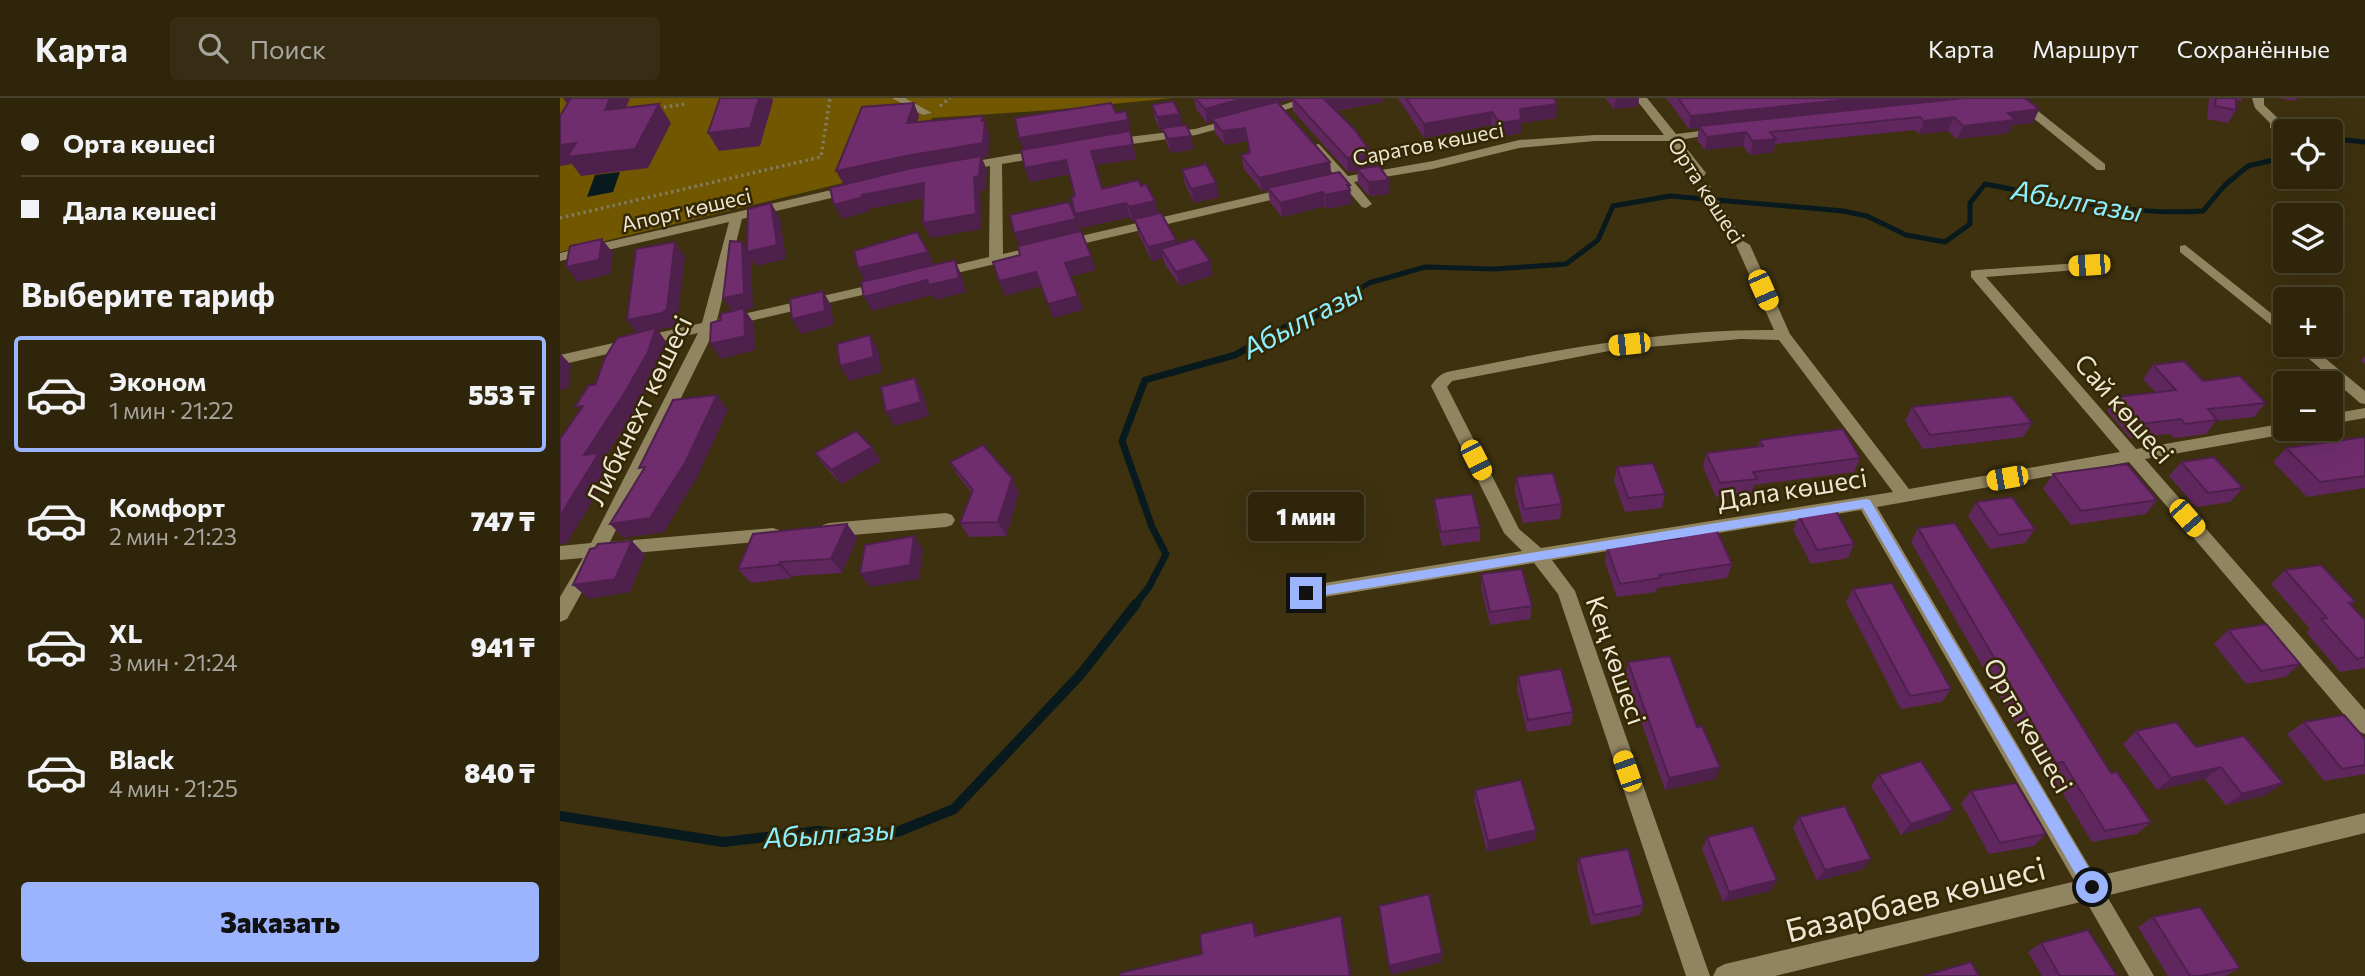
<!DOCTYPE html>
<html lang="ru">
<head>
<meta charset="utf-8">
<style>
  :root { --surface:#2e250b; --page:#362d14; --text:#f1f3f6; --muted:#a7a59d; --line:#49422c; --accent:#9bb4fd }
  body { margin:0; font-family:Commissioner,sans-serif; background:var(--page); color:var(--text); height:100vh; display:flex; flex-direction:column; font-size:26px; white-space:nowrap }
  * { box-sizing:border-box; margin:0 }
  p { font-size:23px; color:var(--muted) }
  .icon { flex:none; width:38px; height:38px; fill:none; stroke:currentColor; stroke-width:2; stroke-linecap:round; stroke-linejoin:round }
  .map { position:relative; flex:1; overflow:hidden }
  .side { display:flex; flex-direction:column; background:var(--surface); width:560px }
  .side>* { flex:none }
  .guide { display:grid; align-content:center; height:154px; padding:0 21px; background:var(--surface) }
  .fabs { position:absolute; left:1713px; top:21px; display:grid; gap:14px }
  .fabs a { display:grid; place-items:center; width:70px; height:70px; border-radius:7px; background:var(--surface); box-shadow:0 7px 28px #0002,0 0 0 2px var(--line); font-size:35px }
  .end { position:absolute; width:32px; height:32px; margin:-16px; border:9px solid #9bb4fd; background:#111; box-shadow:0 0 0 4px #111 }
  .from { border-radius:50% }
  .bubble { position:absolute; height:49px; border-radius:7px; background:var(--surface); box-shadow:0 7px 28px #0002,0 0 0 2px var(--line); font-size:23px; font-weight:800; line-height:49px; text-align:center }
  .car { position:absolute; width:21px; height:42px; margin:-21px -10px; border-radius:9px; box-shadow:0 0 5px 2px #0007; background:linear-gradient(#f5c518 24%,#345 0 40%,#f5c518 0 76%,#345 0 86%,#f5c518 0) }
  .guide b { display:flex; align-items:center; gap:24px; height:66px; font-size:26px }
  .guide b+b { border-top:2px solid var(--line) }
  .guide i { width:18px; height:18px; background:var(--text) }
  ul { padding:0; list-style:none }
  li { display:flex; align-items:center; gap:21px; height:116px; margin:0 14px 10px; padding:0 7px; border:4px solid transparent; border-radius:7px }
  li div { flex:1 }
  li b { display:block; font-size:26px }
  li em { font-style:normal; font-weight:800 }
  li.active { border-color:var(--accent) }
  li>.icon { width:63px; height:63px; stroke-width:1.5 }
  h2 { padding:0 21px; font-size:32px; line-height:84px }
  .button { display:flex; gap:14px; margin-top:auto; padding:14px 21px }
  .button a { flex:1; height:80px; border-radius:7px; background:var(--accent); color:#111; font-size:28px; font-weight:800; line-height:80px; text-align:center }
  header { display:flex; align-items:center; gap:42px; box-sizing:border-box; height:98px; padding:0 35px; background:var(--surface); border-bottom:2px solid var(--line) }
  header strong { font-size:33px }
  nav { display:flex; gap:38px; margin-inline-start:auto; font-size:24px }
  .search { width:490px; height:63px; background:var(--page); display:flex; align-items:center; gap:18px; box-sizing:border-box; padding:0 24px; border-radius:7px; color:var(--muted); font-size:26px }
  main { display:flex; flex:1; min-height:0 }
  .map>svg:first-child { display:block }
  .green { fill:#705700 }
  .water { fill:#081a1d }
  .lines { fill:none; stroke-linecap:round; stroke-linejoin:round }
  .stream-far2 { stroke:#081a1d; stroke-width:5 }
  .stream-far1 { stroke:#081a1d; stroke-width:7 }
  .stream { stroke:#081a1d; stroke-width:10 }
  .path { stroke:#847a5e; stroke-width:3.5; stroke-dasharray:2.5 3.5; stroke-linecap:butt }
  .lane { fill:#918460; fill-rule:evenodd }
  .street { fill:#918460; fill-rule:evenodd }
  .secondary { fill:#918460; fill-rule:evenodd }
  .wall { fill:#60275e }
  .shaded-wall { fill:#4e204c }
  .building { fill:#702d6d; stroke:#4e204c; stroke-width:2 }
  .route { fill:#9bb4fd }
  .labels { text-anchor:middle; dominant-baseline:central; stroke-width:5; stroke-linejoin:round; paint-order:stroke }
  .far-street-label { font-size:21px; fill:#ede6d3; stroke:#332704 }
  .street-label { font-size:26px; fill:#ede6d3; stroke:#332704 }
  .water-label { font-size:28px; font-style:italic; fill:#8deefe; stroke:#332704 }
  .near-street-label { font-size:32px; fill:#ede6d3; stroke:#332704 }
</style>
</head>
<body>
<header>
<strong>Карта</strong>
<div class="search"><svg class="icon" aria-label="search" viewBox="0 0 24 24"><circle cx="10" cy="10" r="6"/><path d="M15 15l6 6"/></svg>Поиск</div>
<nav><a>Карта</a><a>Маршрут</a><a>Сохранённые</a></nav>
</header>
<main>
<section class="side">
<div class="guide">
<b><i class="from"></i>Орта көшесі</b>
<b><i></i>Дала көшесі</b>
</div>
<h2>Выберите тариф</h2>
<ul>
<li class="active"><svg class="icon" aria-label="car" viewBox="0 0 24 24"><path d="M5 17H2v-5l4-1 3-4h7l3 4 3 1v5h-3M9 17h6M6 11h13"/><circle cx="7" cy="17" r="2"/><circle cx="17" cy="17" r="2"/></svg><div><b>Эконом</b><p>1 мин · 21:22</p></div><em>553 ₸</em></li>
<li><svg class="icon" aria-label="car" viewBox="0 0 24 24"><path d="M5 17H2v-5l4-1 3-4h7l3 4 3 1v5h-3M9 17h6M6 11h13"/><circle cx="7" cy="17" r="2"/><circle cx="17" cy="17" r="2"/></svg><div><b>Комфорт</b><p>2 мин · 21:23</p></div><em>747 ₸</em></li>
<li><svg class="icon" aria-label="car" viewBox="0 0 24 24"><path d="M5 17H2v-5l4-1 3-4h7l3 4 3 1v5h-3M9 17h6M6 11h13"/><circle cx="7" cy="17" r="2"/><circle cx="17" cy="17" r="2"/></svg><div><b>XL</b><p>3 мин · 21:24</p></div><em>941 ₸</em></li>
<li><svg class="icon" aria-label="car" viewBox="0 0 24 24"><path d="M5 17H2v-5l4-1 3-4h7l3 4 3 1v5h-3M9 17h6M6 11h13"/><circle cx="7" cy="17" r="2"/><circle cx="17" cy="17" r="2"/></svg><div><b>Black</b><p>4 мин · 21:25</p></div><em>840 ₸</em></li>
</ul>
<div class="button"><a>Заказать</a></div>
</section>
<div class="map">
<svg width="1805" height="878" viewBox="0 0 1805 878">
  <rect width="100%" height="100%" fill="#3d310f"/>
  <path class="green" d="M0 0H613L492 12 372 20 357 67 0 154Z"/>
  <path class="water" d="M60 74 53 94 27 99 35 77Z"/>
  <g class="lines">
    <path class="stream-far2" d="M1771 46 1785 42 1805 44
      M750 222 809 185 865 169 935 171 1006 166 1038 142 1053 108 1110 98 1283 113 1307 118 1346 137 1385 144 1410 126V105L1425 86C1498 100 1568 118 1643 113L1665 87 1688 68 1726 59"/>
    <path class="stream-far1" d="M574 508 589 489 606 456 592 429 562 343 585 282 675 257 726 229 752 220"/>
    <path class="stream" d="M0 718 163 744 258 733 299 737 337 734 394 711 520 577 576 506"/>
    <path class="path" d="M380 8 390 0
      M98 10 126 6
      M1148 88 1176 134
      M0 120 261 59 270 0"/>
    <path class="lane" d="M332 0H345L372 15 363 17Z"/>
    <path class="street" d="M743 0H760L707 18 697 16Z
      M1075 0H1087L1116 36 1165 30V34L1120 42 1146 75 1144 78H1136L1109 43H1035L959 50 873 71 794 84 812 106 806 110 802 109 782 86 760 89V83L777 80 749 48 759 46 788 78 873 63 959 42 1035 37H1104Z
      M1692 0H1704V7L1723 25 1718 30H1710V25L1695 10Z
      M1456 2H1464L1545 66V72H1537L1456 6Z
      M675 20 679 21V25L636 37 551 49 545 45 551 41 635 31Z
      M486 51 490 52V58L442 66 443 156 733 89 739 93 733 97 375 180 370 179V173L429 159 430 68 403 73 397 69 399 66Z
      M293 87 297 88V94L182 121 157 222 324 184 331 188 324 192 155 231 50 444 213 430 219 432 222 437 219 442 42 458 7 521 0 524V499L23 460 0 462V448L31 445 138 235 0 267V257L142 225 169 124 0 163V155Z
      M1183 143 1190 147 1230 236 1349 391 1560 354 1411 179V173L1416 172 1534 164V170L1529 171 1426 179 1576 351 1726 325V331H1733L1726 336 1585 361 1805 612V636L1798 633 1569 364 1317 409 1594 878H1569L1301 412 992 462 1015 493 1150 878H1126L998 496 974 465 746 502 740 500 737 495 740 490 746 488 962 453 944 435 871 288C875 282 880 276 887 274 995 252 1103 231 1214 232L1176 147ZM1181 241 1219 242 1333 394 981 450 959 431 887 289 892 283 1054 252Z
      M1625 147 1726 227V239L1620 154V148Z
      M1733 247H1749L1805 293V306L1800 305Z
      M1805 310V320L1771 326V316Z
      M386 415 392 417 395 422 392 427 386 429 269 439 263 437 260 432 263 427 269 425Z"/>
    <path class="secondary" d="M1805 715V735L1215 878H1153L1157 870 1165 866Z"/>
  </g>
  <path class="wall" d="M634 0H822L823 4 776 13 812 56V69L830 96 809 98 798 85 797 73 788 74 733 13 732 1 717 5 770 64 771 76 790 87 791 106 766 111 765 108 722 119 710 104 708 92 702 93 684 71 681 57 689 55 687 43 665 47 655 35 653 23 647 25 636 11Z
    M838 0H994L996 20 961 25V35L939 39 931 27 864 40Z
    M1045 0H1079L1078 8 1054 11Z
    M1106 0H1465L1479 11 1473 25 1453 27 1449 35 1397 41 1388 33 1359 36 1355 32 1215 46 1213 54 1190 57 1183 48 1145 52 1137 42 1139 30 1129 31Z
    M1649 0H1682L1681 3 1676 2V12L1668 25 1647 21Z
    M1718 0H1737L1735 3Z
    M592 7 623 27 634 51 611 55 606 43 603 32H600L595 21Z
    M566 13 576 61 535 67 542 91 598 115 617 146 653 177 620 188 604 165 603 160 592 163 578 135 575 123H573L570 119 520 130 515 98 510 76 470 84 465 70 463 51 556 15Z
    M622 72 659 99 634 105 625 86Z
    M1805 258V266L1801 263Z
    M1593 267 1643 283 1706 305 1694 319 1656 323 1646 336 1614 340 1610 336 1570 340 1547 313 1556 299 1595 294 1583 281Z
    M1352 309 1472 325 1463 339 1363 351 1345 323Z
    M1805 339V390L1747 399 1713 364 1726 350Z
    M1200 342 1300 360 1294 374 1194 387 1192 395 1156 399 1143 369 1146 355 1198 349Z
    M312 349 321 363 281 386 265 369 255 355Z
    M390 364 452 380 459 395 446 438 409 439 400 425 412 395 398 378Z
    M1621 364 1683 390 1670 404 1636 409 1609 378Z
    M1057 369 1105 396 1102 410 1065 414 1054 383Z
    M1493 376 1597 402 1586 416 1511 427 1483 391Z
    M956 379 1002 406 1000 421 963 425 955 394Z
    M874 401 920 429V443L882 448 875 415Z
    M1416 404 1475 431 1465 445 1430 451 1408 418Z
    M1239 418 1294 446 1288 460 1251 466 1233 432Z
    M287 426 297 440 282 475 231 478V480L191 485 178 471Z
    M1358 430 1591 724 1577 736 1532 744 1491 676 1485 677 1351 444Z
    M1118 437 1172 466 1167 480 1097 490 1096 494 1057 499 1045 464 1047 450 1117 440Z
    M1725 472 1795 503 1791 507 1805 522V570L1780 574 1746 534 1750 531 1711 486Z
    M921 476 972 508 970 521 930 527 921 490Z
    M1293 491 1391 591 1382 604 1341 611 1286 504Z
    M1668 532 1740 566 1725 579 1686 586 1654 546Z
    M1068 564 1137 629 1155 681 1105 692 1065 577Z
    M958 578 1013 614 1011 627 967 634 957 591Z
    M1744 624 1805 641V676L1764 683 1727 636Z
    M1576 633 1636 649 1723 685 1706 697 1666 707 1645 681 1597 692 1563 646Z
    M1319 677 1393 712 1383 723 1341 737 1311 688Z
    M915 692 976 732 974 743 927 754 914 703Z
    M1411 693 1486 736 1474 748 1429 756 1401 705Z
    M1239 719 1303 771 1257 783 1233 730Z
    M1147 739 1217 782 1210 793 1163 804 1142 751Z
    M1019 760 1084 807 1080 817 1031 827 1017 770Z
    M1593 819 1680 870 1665 878H1608L1578 829Z
    M1481 845 1557 878H1482L1468 854Z"/>
  <path class="shaded-wall" d="M3 0H19L13 14Z
    M50 0H70L57 31 45 12Z
    M199 0H212L213 3 200 48 159 53 148 35Z
    M685 0H734L654 23 652 21 653 23 647 25 645 11Z
    M770 0H822L823 4 766 14 764 1Z
    M1056 0H1079L1078 8 1054 11Z
    M1302 0H1416L1139 28V30L1129 31 1131 18Z
    M354 5 359 18 353 39 347 25Z
    M99 6 111 25 88 70 21 78 12 66 0 68V47Z
    M997 6 996 20 961 25V35L939 39 940 25 960 11Z
    M1479 11 1473 25 1453 27 1449 35 1397 41 1403 28 1448 15Z
    M566 13 576 61 535 67 531 53H464L459 40Z
    M932 14 931 27 864 40V26Z
    M620 16 623 30 600 32 597 19Z
    M423 18 430 37 428 59 422 60 427 72 425 92 420 93 422 131 370 140 363 125 414 79 284 87 276 73 422 23Z
    M1394 19 1388 33 1359 36 1364 23Z
    M685 30 687 43 665 47 662 33Z
    M1186 34 1183 48 1145 52 1147 39Z
    M631 38 634 51 611 55 608 41Z
    M1216 41 1213 54 1190 57 1193 43Z
    M812 56 813 70 797 71V73L788 74 787 60Z
    M506 62 511 76 470 84 465 70Z
    M770 64 771 77 702 93 699 80Z
    M829 82 830 96 809 98 808 84Z
    M364 85 370 99 309 111 310 113 282 121 274 107 302 97Z
    M656 85 659 99 634 105 631 91Z
    M787 87H790L791 106 766 111 765 97Z
    M763 94 765 108 722 119 720 105Z
    M595 103 599 117 573 123 569 109Z
    M211 105 220 120 226 161 196 168 191 160 193 210 185 212 194 225 195 252 161 261 150 246 173 215 163 200 182 144 188 153Z
    M566 105 570 119 520 130 515 116Z
    M516 121 521 135 460 149 454 135Z
    M42 141 53 155 50 176 18 184 6 169Z
    M616 142 620 156 601 151 603 160 592 163 588 149Z
    M115 144 125 159 117 225 112 229 98 232 107 245 99 269 76 311 44 361 53 369 7 445 0 446V418L24 357 78 237 67 222Z
    M368 154 375 169 305 184 298 170Z
    M531 158 536 172 510 179 505 165Z
    M395 162 401 176 406 194 376 202 373 197 312 213 304 199Z
    M650 163 653 177 620 188 616 174Z
    M476 174 482 188 445 198 439 183Z
    M263 193 271 207 274 227 241 236 232 221Z
    M518 198 523 212 493 220 488 206Z
    M310 237 318 251 322 274 289 283 280 268Z
    M0 255 11 267 8 290 0 292Z
    M355 280 363 294 369 318 334 328 326 314Z
    M157 297 168 312 137 379 104 434 64 440 50 426Z
    M312 349 321 363 281 386 271 372Z
    M452 380 459 395 446 438 438 424Z
    M287 426 297 440 282 475 271 461Z
    M354 438 363 452 359 481 310 489 300 476Z
    M72 443 85 457 70 494 29 501 13 487Z
    M220 464 231 478V480L219 467Z
    M1160 669 1155 681 1105 692 1109 680Z
    M1661 669 1645 681 1597 692 1611 680Z
    M1723 685 1706 697 1666 707 1682 696Z
    M1393 712 1383 723 1341 737 1351 726Z
    M976 732 974 743 927 754 928 743Z
    M1311 761 1303 771 1257 783 1265 772Z
    M1217 782 1210 793 1163 804 1169 794Z
    M781 818 784 828 792 878H790Z
    M693 824 698 834 699 847 695 838Z
    M882 855V864L831 877 829 868Z"/>
  <path class="building" d="M11 0H50L45 12 99 6 75 51 7 59 16 45 0 47V18Z
    M160 0H199L190 30 148 35Z
    M635 0H685L645 11Z
    M732 0H770L764 1 795 32 812 56 787 60Z
    M846 0H994L997 6 960 11 961 22 940 25 932 14 864 26Z
    M1118 0H1302L1131 18Z
    M1405 0H1465L1479 11 1448 15 1455 22 1403 28 1394 19 1364 23 1360 19 1210 34 1216 41 1193 43 1186 34 1147 39 1139 28Z
    M1656 0H1676V12L1655 8Z
    M613 3 620 16 597 19 592 7Z
    M717 4 770 64 699 80 681 57 690 55 685 30 662 33 652 21Z
    M354 5 347 25 423 18 422 23H425L423 45 346 58 276 73 302 9Z
    M551 5 556 15 566 13 568 22 459 40 455 20Z
    M626 27 631 38 608 41 602 30Z
    M570 33 573 47 531 53 542 91 578 82 581 88 586 86 595 103 569 109 566 105 515 116 511 99 515 98 506 62 465 70 461 52Z
    M421 58 419 78 414 79 416 116 363 125 364 85 302 97 303 99 274 107 270 90 347 71Z
    M646 66 656 85 631 91 622 72Z
    M819 68 829 82 808 84 797 71Z
    M779 74 790 87H787L790 92 765 97 763 94 720 105 708 90Z
    M509 104 516 121 454 135 450 117Z
    M211 105 217 147 187 154 188 111Z
    M601 115 616 142 588 149 574 121Z
    M521 133 531 158 505 165 518 198 488 206 476 174 439 183 433 164 460 157 458 148Z
    M357 134 368 154 298 170 294 153Z
    M42 141 39 162 6 169 10 148Z
    M634 141 650 163 616 174 601 151Z
    M170 143 182 144 184 196 163 200Z
    M115 144 107 211 102 215 67 222 76 151Z
    M395 162 399 180 369 187 367 182 304 199 301 184Z
    M263 193 265 213 232 221 230 201Z
    M184 210 185 238 150 246 151 225 161 222V216Z
    M96 230 88 254 64 296 24 357 39 355 0 418V341L23 308 15 309 29 287H35L45 260 57 240Z
    M310 237 314 259 280 268 277 246Z
    M1624 263 1643 283 1680 278 1706 305 1648 311 1657 322 1625 326 1621 321 1580 326 1556 299 1616 292 1593 267Z
    M355 280 361 304 326 314 321 289Z
    M157 297 125 365 90 420 50 426 85 369 79 370 113 302Z
    M1451 298 1472 325 1370 337 1352 309Z
    M1283 331 1300 360 1193 374 1197 381 1160 385 1146 355 1203 348 1200 342Z
    M296 333 312 349 271 372 255 355Z
    M1805 339V378L1760 384 1726 350Z
    M423 347 452 380 438 424 400 425 413 392 390 364Z
    M1654 359 1683 390 1648 395 1621 364Z
    M1093 365 1105 396 1068 400 1057 369Z
    M1567 366 1597 402 1521 413 1493 376Z
    M993 375 1002 406 964 411 956 379Z
    M912 396 920 429 881 434 874 401Z
    M1452 399 1475 431 1439 437 1416 404Z
    M1276 413 1294 446 1257 452 1239 418Z
    M1395 425 1551 675 1557 674 1591 724 1545 733 1503 664 1496 665 1358 430Z
    M287 426 271 461 220 464 219 467 178 471 193 436Z
    M1156 431 1172 466 1099 477 1100 480 1060 486 1047 450 1120 440 1118 437Z
    M354 438 350 467 300 476 305 447Z
    M72 443 55 481 13 487 30 451 35 450 38 446Z
    M1761 467 1795 503 1789 505 1805 522V559L1797 561 1761 521 1767 520 1725 472Z
    M962 471 972 508 930 514 921 476Z
    M1332 485 1391 591 1350 598 1293 491Z
    M1706 526 1740 566 1701 573 1668 532Z
    M1110 558 1137 629 1142 628 1160 669 1109 680 1068 564Z
    M1001 571 1013 614 968 622 958 578Z
    M1784 617 1805 641V667L1782 671 1744 624Z
    M1616 624 1636 649 1684 638 1723 685 1682 696 1661 669 1611 680 1576 633Z
    M1361 663 1393 712 1351 726 1319 677Z
    M961 682 976 732 928 743 915 692Z
    M1456 685 1486 736 1440 745 1411 693Z
    M1285 708 1311 761 1265 772 1239 719Z
    M1193 728 1217 782 1169 794 1147 739Z
    M1068 751 1084 807 1034 817 1019 760Z
    M869 796 882 855 829 868 819 808Z
    M1640 809 1680 870 1641 878H1630L1593 819Z
    M781 818 790 878H560V875L642 856 640 836 693 824 695 838Z
    M1528 832 1557 878H1500L1481 845Z
    M1411 864 1419 878H1363Z"/>
  <path class="route" d="M1306 401 1310 402 1537 784 1539 789 1537 794 1532 797 1526 794 1303 410 746 500 740 495 746 491Z"/>
  <g class="labels">
    <g class="far-street-label">
      <text transform="translate(868 45) rotate(-11)">Саратов көшесі</text>
      <text transform="translate(1147 92) rotate(57)">Орта көшесі</text>
      <text transform="translate(126 111) rotate(-13)">Апорт көшесі</text>
    </g>
    <g class="street-label">
      <text transform="translate(1565 310) rotate(49)">Сай көшесі</text>
      <text transform="translate(78 312) rotate(-64)">Либкнехт көшесі</text>
      <text transform="translate(1232 390) rotate(-9)">Дала көшесі</text>
      <text transform="translate(1057 562) rotate(71)">Кең көшесі</text>
      <text transform="translate(1469 627) rotate(60)">Орта көшесі</text>
    </g>
    <g class="water-label">
      <text transform="translate(1517 102) rotate(10)">Абылгазы</text>
      <text transform="translate(742 221) rotate(-28)">Абылгазы</text>
      <text transform="translate(269 735) rotate(-4)">Абылгазы</text>
    </g>
    <g class="near-street-label">
      <text transform="translate(1355 800) rotate(-14)">Базарбаев көшесі</text>
    </g>
  </g>
</svg>
<div class="fabs">
<a><svg class="icon" aria-label="locate" viewBox="0 0 24 24"><circle cx="12" cy="12" r="6"/><path d="M12 2v4M12 18v4M2 12h4M18 12h4"/></svg></a>
<a><svg class="icon" aria-label="layers" viewBox="0 0 24 24"><path d="M12 4l9 5-9 5-9-5zM3 14l9 5 9-5"/></svg></a>
<a>+</a>
<a>−</a>
</div>
<i class="end from" style="left:1532px;top:789px"></i>
<i class="end" style="left:746px;top:495px"></i>
<div class="bubble" style="left:688px;top:394px;width:116px">1 мин</div>
<i class="car" style="left:1529px;top:167px;rotate:266deg"></i>
<i class="car" style="left:1203px;top:192px;rotate:156deg"></i>
<i class="car" style="left:1069px;top:246px;rotate:264deg"></i>
<i class="car" style="left:916px;top:362px;rotate:153deg"></i>
<i class="car" style="left:1447px;top:380px;rotate:260deg"></i>
<i class="car" style="left:1627px;top:420px;rotate:139deg"></i>
<i class="car" style="left:1067px;top:673px;rotate:341deg"></i>
</div>
</main>
</body>
</html>
